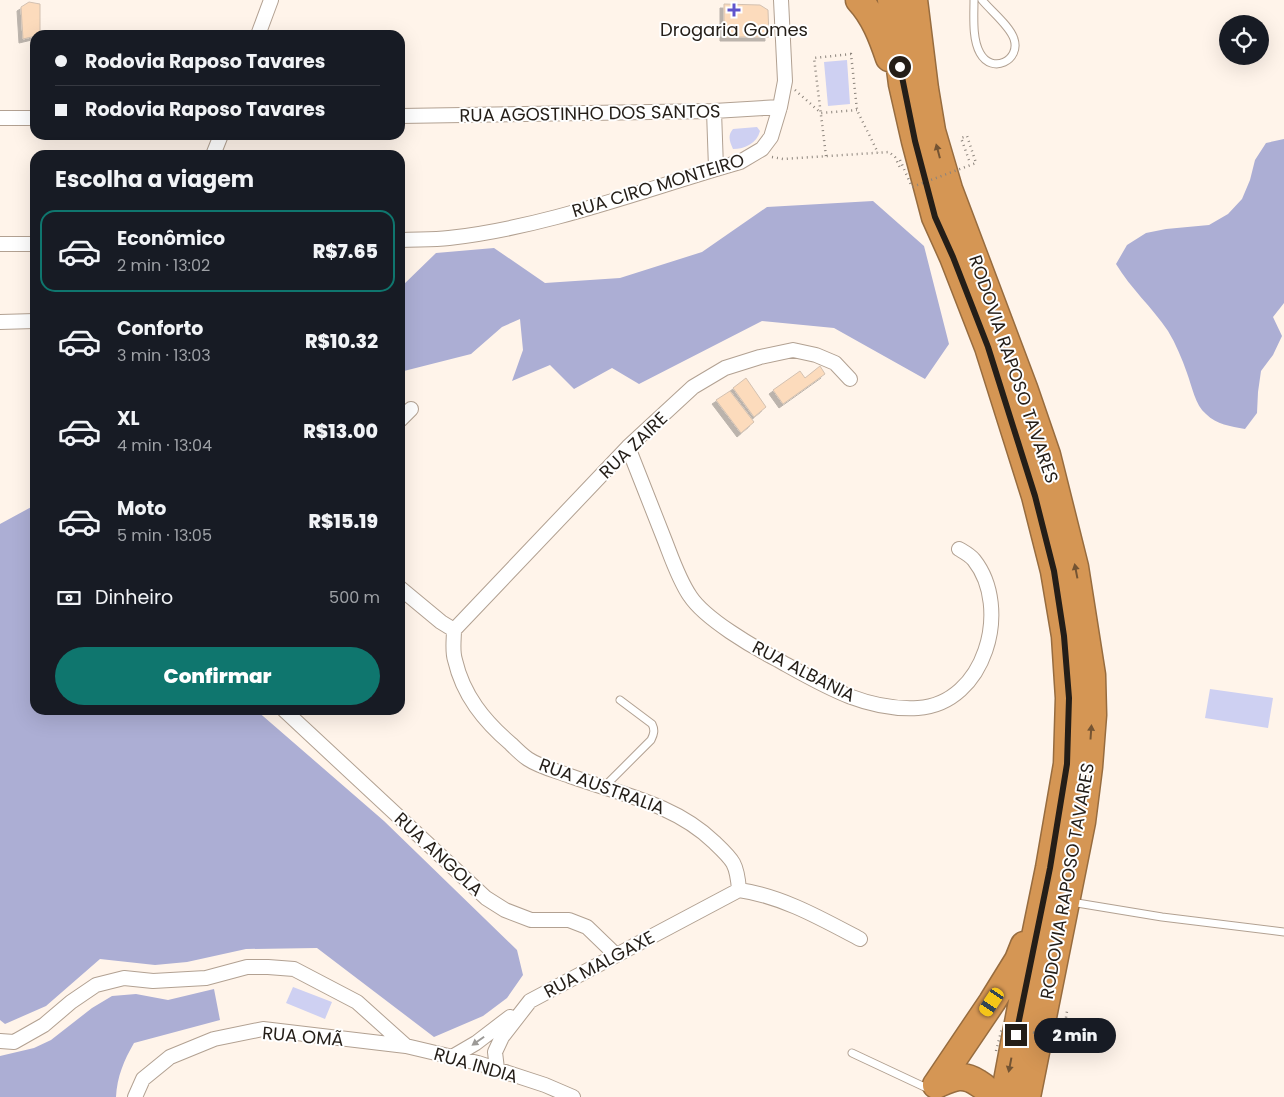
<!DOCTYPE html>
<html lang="pt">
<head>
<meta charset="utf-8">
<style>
  :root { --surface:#171b24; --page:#20242c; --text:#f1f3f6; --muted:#9ea1a6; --line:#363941; --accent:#0f766e }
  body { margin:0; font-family:Poppins,sans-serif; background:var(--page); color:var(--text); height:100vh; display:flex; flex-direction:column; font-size:19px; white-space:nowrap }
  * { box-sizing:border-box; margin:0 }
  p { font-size:16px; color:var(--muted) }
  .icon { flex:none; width:28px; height:28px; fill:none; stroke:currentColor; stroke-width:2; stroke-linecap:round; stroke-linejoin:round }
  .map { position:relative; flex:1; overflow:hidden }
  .drawer { position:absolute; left:30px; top:150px; width:375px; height:565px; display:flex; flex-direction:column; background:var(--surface); border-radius:15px; box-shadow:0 5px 20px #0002 }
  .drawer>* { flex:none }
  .banner { position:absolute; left:30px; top:30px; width:375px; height:110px; border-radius:15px; box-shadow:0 5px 20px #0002; display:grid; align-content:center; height:110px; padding:0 25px; background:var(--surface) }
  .fabs { position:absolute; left:1219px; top:15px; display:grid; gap:10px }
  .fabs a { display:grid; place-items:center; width:50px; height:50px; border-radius:50%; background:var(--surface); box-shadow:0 5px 20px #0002; font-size:25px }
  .end { position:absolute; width:22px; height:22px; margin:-11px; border:6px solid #241e18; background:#fff; box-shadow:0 0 0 2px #fff }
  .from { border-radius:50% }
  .bubble { position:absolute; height:35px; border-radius:18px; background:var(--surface); box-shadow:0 5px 20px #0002; font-size:16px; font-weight:800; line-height:35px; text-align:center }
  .car { position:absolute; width:15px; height:30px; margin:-15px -8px; border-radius:6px; box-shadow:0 0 4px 1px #0007; background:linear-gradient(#f5c518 24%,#345 0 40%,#f5c518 0 76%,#345 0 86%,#f5c518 0) }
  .banner b { display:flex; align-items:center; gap:18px; height:48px; font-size:19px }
  .banner b+b { border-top:1px solid var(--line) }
  .banner i { width:12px; height:12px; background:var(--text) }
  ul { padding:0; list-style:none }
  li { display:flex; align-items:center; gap:15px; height:82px; margin:0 10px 8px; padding:0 15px; border:2px solid transparent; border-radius:15px }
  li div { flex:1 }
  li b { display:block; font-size:19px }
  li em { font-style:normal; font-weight:800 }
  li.active { border-color:var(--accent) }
  li>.icon { width:45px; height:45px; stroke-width:1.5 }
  h2 { padding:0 25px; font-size:22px; line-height:60px }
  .pay { display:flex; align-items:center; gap:12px; height:55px; padding:0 25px; font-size:19px }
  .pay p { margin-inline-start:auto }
  .primary-button { display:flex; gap:10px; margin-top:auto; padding:10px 25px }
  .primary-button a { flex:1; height:58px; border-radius:30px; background:var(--accent); color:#fff; font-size:20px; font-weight:800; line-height:58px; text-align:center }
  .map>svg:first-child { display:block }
  .green { fill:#ced0f2 }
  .forest { fill:#acaed4 }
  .building { fill:#fcdbbc; stroke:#d3c1b1; filter:url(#shadow) }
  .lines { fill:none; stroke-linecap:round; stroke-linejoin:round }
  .lane-casing { stroke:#b2a192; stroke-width:9 }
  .street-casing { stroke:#b2a192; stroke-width:16 }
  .highway-casing { stroke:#976c3f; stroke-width:29 }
  .path { stroke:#8c847c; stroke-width:2.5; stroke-dasharray:1 4; stroke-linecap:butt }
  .lane { stroke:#fff; stroke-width:7 }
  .street { stroke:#fff; stroke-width:14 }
  .highway { stroke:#d59654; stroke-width:26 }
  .path-bridge { stroke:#8c847c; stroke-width:2.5; stroke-dasharray:1 4; stroke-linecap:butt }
  .oneway { fill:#745433 }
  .oneway2 { fill:#9c9a97 }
  .route { stroke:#241e18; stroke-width:6 }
  .poi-dot { fill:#6054cc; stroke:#fff; stroke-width:2 }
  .labels { text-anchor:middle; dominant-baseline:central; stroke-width:4; stroke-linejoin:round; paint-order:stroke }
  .poi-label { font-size:18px; fill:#241e18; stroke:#fff }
  .street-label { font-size:18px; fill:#241e18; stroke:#fff }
</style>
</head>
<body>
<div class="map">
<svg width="1284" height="1097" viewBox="0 0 1284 1097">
  <defs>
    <filter id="shadow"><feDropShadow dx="-4" dy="4" stdDeviation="0" flood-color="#0004"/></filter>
  </defs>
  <rect width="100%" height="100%" fill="#fff4ea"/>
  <path class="green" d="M847 60 850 104 828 106 824 62Z
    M757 127 760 131C757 143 745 149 733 149 730 142 727 136 733 129Z
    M1210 689 1273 698 1268 728 1205 718Z
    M293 987 332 1002 325 1019 286 1003Z"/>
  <path class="forest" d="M1284 139V303L1273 317 1282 336 1273 355 1261 371 1258 392 1257 413 1245 429C1230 426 1217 425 1206 414 1195 405 1192 386 1187 373 1182 359 1176 344 1168 331 1152 307 1131 289 1116 264L1127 245 1146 233 1166 229 1209 225 1228 214 1242 199 1250 180 1255 160 1266 143Z
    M873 201 924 246 949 344 925 379 834 328 762 321 639 384 612 368 574 389 550 365 512 381 523 350 520 319 502 327 471 354 400 372V288L436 253 494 248 545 283 620 278 702 252 767 207Z
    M35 505V710H256L384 821 517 950 523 975 507 998 483 1016 434 1037 317 948 246 949 187 962 155 965 100 959 46 1006 5 1024 0 1020V524Z
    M214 989 220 1020 134 1043C124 1060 117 1077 116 1097H0V1056L34 1048 51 1040 92 1008 112 996 136 994 168 1000Z"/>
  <path class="building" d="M29 2 40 4V35L23 39 21 7Z
    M724 4 760 5 768 10 769 37H724Z
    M820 366 825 374 783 404 773 390 800 371 805 378Z
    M746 378 766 407 754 417 733 388Z
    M730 391 754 422 741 433 716 400Z"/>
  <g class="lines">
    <defs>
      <path id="lane" d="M974 0C974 16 972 39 980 53 992 75 1021 60 1014 39 1010 26 991 11 982 0
        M604 787 651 740C654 734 655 730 652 724L620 700
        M1071 902 1162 917 1284 932
        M852 1053 931 1090"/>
      <path id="street" d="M258 35 271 0
        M714 111 716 168
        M400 116 714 111 780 107
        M0 118H35
        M213 155 221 135
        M400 240C416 239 433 240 449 238 548 227 645 189 740 162L762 149 771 137 780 107 785 81 781 0
        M0 244H35
        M0 322 35 321
        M400 420 411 409
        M628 447C640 478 653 510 665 541 672 559 679 580 690 596 705 619 753 647 778 660 823 685 865 711 918 708 985 704 1012 608 974 560 970 555 964 552 959 549
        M400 588 441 622 454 630C454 639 452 651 455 660 463 695 484 721 511 744 516 749 522 755 528 759 540 767 557 771 570 776 620 794 675 804 714 842 733 860 737 863 739 890
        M454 630 628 447 693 387 725 368 760 357 793 350 816 355 835 363 850 379
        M284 710 486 898 505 910 531 920H569L587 927 616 955
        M739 890C782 896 822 919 860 939
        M0 1041 14 1042 44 1025 71 1002 96 985 124 978 153 981 206 978 247 967H268L294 969 357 1002 406 1046
        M452 1057 476 1043 510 1017
        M497 1069 495 1052 502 1037 530 1001 739 890
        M135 1097 143 1079 170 1057 214 1039 263 1029 406 1046 478 1063 545 1085 573 1097"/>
      <path id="highway" d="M859 0C874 16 882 37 889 58
        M891 0 902 84 915 141 935 217 953 257 988 347 1035 496 1054 571 1065 636 1069 698 1067 764 1049 868 1026 980 1004 1097
        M914 0 925 89 932 131 949 189 1024 388 1047 455 1075 567 1092 675 1093 715 1089 767 1082 822 1027 1097
        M936 1085 992 1002 1018 960 1024 945
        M936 1085C952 1078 962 1072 978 1083 983 1086 989 1091 992 1097"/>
    </defs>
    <use href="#lane" class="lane-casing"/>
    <use href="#street" class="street-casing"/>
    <use href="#highway" class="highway-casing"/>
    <path class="path" d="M795 90 821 113 857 110
      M826 156 814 58 851 54 857 110 878 153
      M772 157 783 159 889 152 895 157 901 170
      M969 160 961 138 967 136 976 163"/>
    <use href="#lane" class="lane"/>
    <use href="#street" class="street"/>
    <use href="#highway" class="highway"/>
    <path class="path-bridge" d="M900 160 912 187 976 163
      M996 1051 1002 1028 1063 1037 1067 1011"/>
  </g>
  <defs><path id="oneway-solid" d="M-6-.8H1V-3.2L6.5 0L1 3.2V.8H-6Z" transform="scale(1.25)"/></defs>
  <g class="oneway">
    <use href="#oneway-solid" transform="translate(938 151) rotate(-105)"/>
    <use href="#oneway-solid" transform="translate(1076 571) rotate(-101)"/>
    <use href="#oneway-solid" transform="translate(1091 732) rotate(-86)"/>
    <use href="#oneway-solid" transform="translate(1010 1065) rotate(101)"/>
  </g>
  <use class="oneway2" href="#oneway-solid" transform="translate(478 1041) rotate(145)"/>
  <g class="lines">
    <path class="route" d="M900 67 915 141 935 217 953 257 988 347 1035 496 1054 571 1064 636 1069 698 1067 764 1050 868 1016 1035"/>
  </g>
  <path class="poi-dot" d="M731.5 2.5h5v5h5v5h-5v5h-5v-5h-5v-5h5z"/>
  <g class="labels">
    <g class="poi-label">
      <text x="734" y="29">Drogaria Gomes</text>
    </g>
    <g class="street-label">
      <text transform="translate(590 113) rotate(-1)">RUA AGOSTINHO DOS SANTOS</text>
      <text transform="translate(658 185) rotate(-17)">RUA CIRO MONTEIRO</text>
      <text transform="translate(1014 369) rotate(71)">RODOVIA RAPOSO TAVARES</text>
      <text transform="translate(633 445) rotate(-44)">RUA ZAIRE</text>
      <text transform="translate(804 671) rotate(27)">RUA ALBANIA</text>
      <text transform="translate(602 786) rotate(20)">RUA AUSTRALIA</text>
      <text transform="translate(439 854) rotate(43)">RUA ANGOLA</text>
      <text transform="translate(1067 881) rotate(-80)">RODOVIA RAPOSO TAVARES</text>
      <text transform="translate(599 964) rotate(-28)">RUA MALGAXE</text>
      <text transform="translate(303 1036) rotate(5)">RUA OMÃ</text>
      <text transform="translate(476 1065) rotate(16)">RUA INDIA</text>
    </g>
  </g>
</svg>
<div class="fabs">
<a><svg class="icon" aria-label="locate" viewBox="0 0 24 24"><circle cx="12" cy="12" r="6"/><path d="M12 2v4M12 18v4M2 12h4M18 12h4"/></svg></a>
</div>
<i class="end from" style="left:900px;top:67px"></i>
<i class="end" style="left:1016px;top:1035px"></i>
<div class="bubble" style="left:1034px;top:1018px;width:82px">2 min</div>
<i class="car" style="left:992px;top:1002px;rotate:214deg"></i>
<div class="banner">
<b><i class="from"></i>Rodovia Raposo Tavares</b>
<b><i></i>Rodovia Raposo Tavares</b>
</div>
<section class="drawer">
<h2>Escolha a viagem</h2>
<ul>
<li class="active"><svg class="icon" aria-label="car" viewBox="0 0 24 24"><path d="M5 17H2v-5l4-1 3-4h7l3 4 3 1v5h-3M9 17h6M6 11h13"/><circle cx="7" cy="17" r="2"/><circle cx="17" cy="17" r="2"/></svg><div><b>Econômico</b><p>2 min · 13:02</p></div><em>R$7.65</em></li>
<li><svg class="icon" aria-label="car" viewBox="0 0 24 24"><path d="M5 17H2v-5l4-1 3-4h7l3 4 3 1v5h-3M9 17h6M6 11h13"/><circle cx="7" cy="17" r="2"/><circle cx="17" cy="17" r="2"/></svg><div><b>Conforto</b><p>3 min · 13:03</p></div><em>R$10.32</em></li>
<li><svg class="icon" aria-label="car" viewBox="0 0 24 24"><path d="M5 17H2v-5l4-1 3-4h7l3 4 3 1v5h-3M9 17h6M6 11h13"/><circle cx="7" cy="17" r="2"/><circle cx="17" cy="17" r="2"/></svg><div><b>XL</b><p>4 min · 13:04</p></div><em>R$13.00</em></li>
<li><svg class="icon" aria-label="car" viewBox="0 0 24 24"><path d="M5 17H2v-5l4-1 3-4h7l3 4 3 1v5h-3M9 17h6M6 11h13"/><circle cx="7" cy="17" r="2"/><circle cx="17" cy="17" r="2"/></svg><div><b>Moto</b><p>5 min · 13:05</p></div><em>R$15.19</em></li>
</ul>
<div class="pay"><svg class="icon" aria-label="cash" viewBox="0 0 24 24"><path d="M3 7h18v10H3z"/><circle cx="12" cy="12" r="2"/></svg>Dinheiro<p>500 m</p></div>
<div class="primary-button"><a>Confirmar</a></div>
</section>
</div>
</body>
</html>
